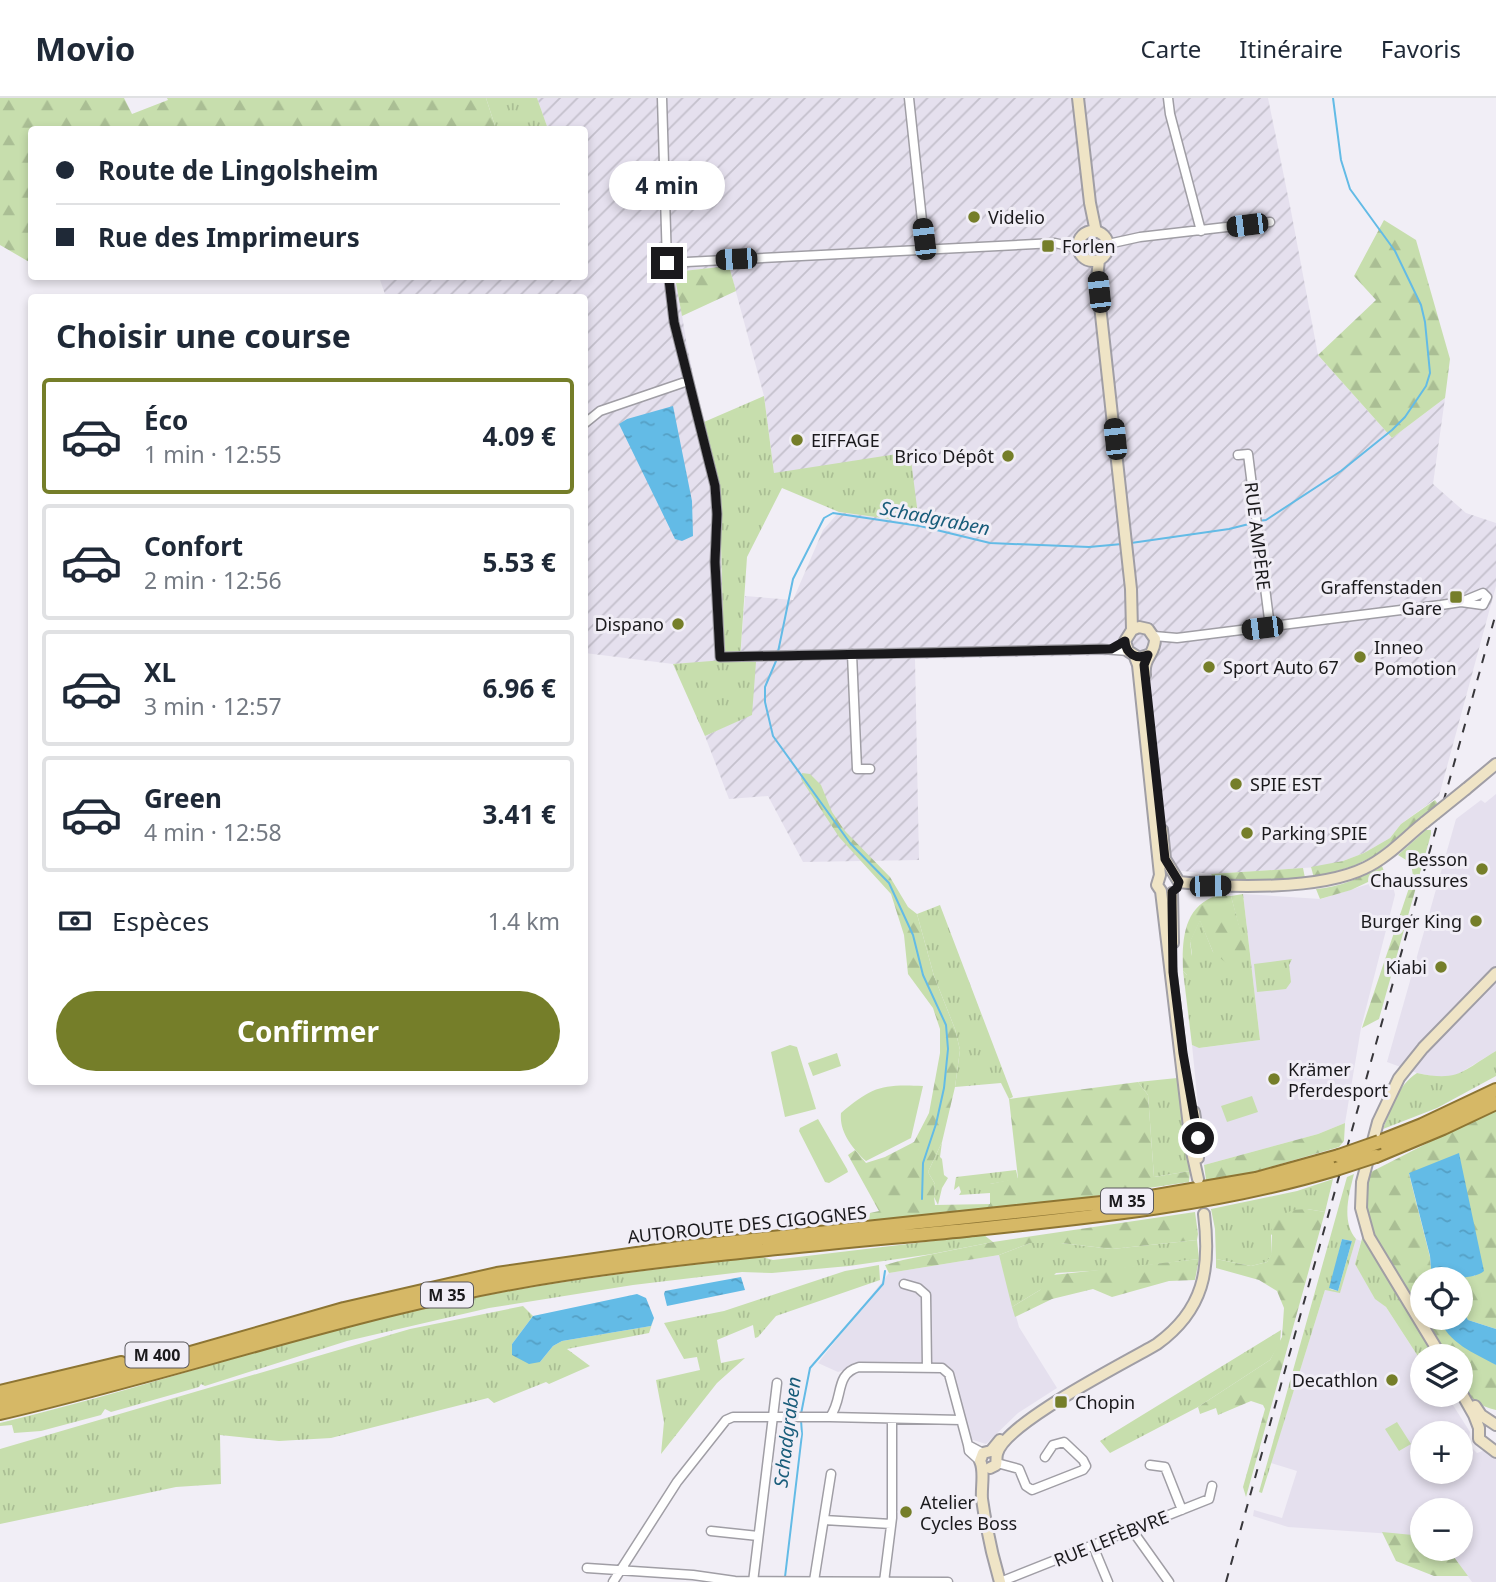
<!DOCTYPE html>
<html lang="fr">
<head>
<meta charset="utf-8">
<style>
  :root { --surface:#fff; --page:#f6f6f7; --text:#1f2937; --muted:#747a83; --line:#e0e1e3; --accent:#757e29 }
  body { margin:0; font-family:"Noto Sans",sans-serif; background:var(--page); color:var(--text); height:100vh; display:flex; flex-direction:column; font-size:26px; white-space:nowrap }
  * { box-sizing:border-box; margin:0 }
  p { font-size:23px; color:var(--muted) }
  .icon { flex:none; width:38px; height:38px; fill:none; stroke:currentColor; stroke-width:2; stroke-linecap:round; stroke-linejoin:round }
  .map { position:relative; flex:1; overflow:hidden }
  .drawer { position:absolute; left:28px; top:196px; width:560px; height:791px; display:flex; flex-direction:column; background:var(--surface); border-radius:7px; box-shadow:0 4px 10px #0003 }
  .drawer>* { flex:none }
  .hud { position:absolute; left:28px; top:28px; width:560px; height:154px; border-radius:7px; box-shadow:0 4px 10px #0003; display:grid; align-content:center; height:154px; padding:0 28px; background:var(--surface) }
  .buttons { position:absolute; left:1410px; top:1169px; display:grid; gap:14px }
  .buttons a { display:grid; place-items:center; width:63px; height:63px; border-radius:50%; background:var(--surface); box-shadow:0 4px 10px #0003; font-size:35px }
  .end { position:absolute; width:32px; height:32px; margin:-16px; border:9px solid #1a191c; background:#fff; box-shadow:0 0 0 4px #fff }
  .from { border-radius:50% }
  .bubble { position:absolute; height:49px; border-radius:24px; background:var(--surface); box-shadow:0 4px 10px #0003; font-size:23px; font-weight:700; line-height:49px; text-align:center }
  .car { position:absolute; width:21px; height:42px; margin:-21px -10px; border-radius:9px; box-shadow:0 0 5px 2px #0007; background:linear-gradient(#222 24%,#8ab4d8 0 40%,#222 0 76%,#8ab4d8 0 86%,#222 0) }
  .hud b { display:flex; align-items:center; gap:24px; height:66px; font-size:26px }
  .hud b+b { border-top:2px solid var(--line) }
  .hud i { width:18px; height:18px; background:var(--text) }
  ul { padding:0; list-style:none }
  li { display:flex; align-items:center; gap:21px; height:116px; margin:0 14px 10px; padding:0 14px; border:4px solid var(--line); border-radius:7px }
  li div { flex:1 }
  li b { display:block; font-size:26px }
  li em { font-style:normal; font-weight:700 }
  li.current { border-color:var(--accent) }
  li>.icon { width:63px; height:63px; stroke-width:1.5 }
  h2 { padding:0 28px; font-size:32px; line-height:84px }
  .pay { display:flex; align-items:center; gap:18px; height:77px; padding:0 28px; font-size:26px }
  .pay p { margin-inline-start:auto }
  .button { display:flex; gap:14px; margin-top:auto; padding:14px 28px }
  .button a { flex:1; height:80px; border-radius:42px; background:var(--accent); color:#fff; font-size:28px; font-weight:700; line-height:80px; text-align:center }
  header { display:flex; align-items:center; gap:42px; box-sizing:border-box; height:98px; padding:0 35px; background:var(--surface); border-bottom:2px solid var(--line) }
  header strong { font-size:33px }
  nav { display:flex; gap:38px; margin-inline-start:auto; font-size:24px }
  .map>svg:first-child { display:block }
  .built { fill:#e5e0ee; fill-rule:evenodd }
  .industrial { fill:url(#industrial-furrows) }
  .grass { fill:url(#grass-tufts); fill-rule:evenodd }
  .forest { fill:url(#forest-firs) }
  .pitch { fill:#c7dead }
  .water { fill:url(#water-ripples) }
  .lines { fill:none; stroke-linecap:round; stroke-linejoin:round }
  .stream { stroke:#63bbe6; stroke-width:2 }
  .minor-casing { stroke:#a09ea5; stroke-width:11 }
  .secondary-casing { stroke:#a09ea5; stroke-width:14 }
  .trunk-casing { stroke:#8d7533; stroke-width:16 }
  .minor { stroke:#fff; stroke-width:8 }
  .secondary { stroke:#efe4c6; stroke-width:10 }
  .trunk { stroke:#d6b866; stroke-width:12 }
  .rail { stroke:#38373b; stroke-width:2; stroke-dasharray:9 9; stroke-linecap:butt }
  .secondary-bridge-casing { stroke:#a09ea5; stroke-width:14; stroke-linecap:butt }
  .trunk-bridge-casing { stroke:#8d7533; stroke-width:16; stroke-linecap:butt }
  .secondary-bridge { stroke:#efe4c6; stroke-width:10 }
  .trunk-bridge { stroke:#d6b866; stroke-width:12 }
  .route { stroke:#1a191c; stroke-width:9 }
  .poi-dot { fill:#757e29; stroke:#f1eef6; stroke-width:2.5 }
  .labels { text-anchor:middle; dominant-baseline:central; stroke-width:6; stroke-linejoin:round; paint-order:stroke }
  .shield { fill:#f1eef6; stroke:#5a595d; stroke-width:2 }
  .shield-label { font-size:16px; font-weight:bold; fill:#1a191c }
  .poi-label { font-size:18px; fill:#1a191c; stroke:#f1eef6; text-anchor:start }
  .street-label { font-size:18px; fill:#1a191c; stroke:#f1eef6 }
  .water-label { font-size:19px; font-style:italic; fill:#185c7a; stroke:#f1eef6 }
</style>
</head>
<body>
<header>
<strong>Movio</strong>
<nav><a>Carte</a><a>Itinéraire</a><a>Favoris</a></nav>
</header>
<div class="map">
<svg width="1496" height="1484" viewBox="0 0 1496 1484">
  <defs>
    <pattern id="industrial-furrows" width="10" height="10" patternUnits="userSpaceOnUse" patternTransform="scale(1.75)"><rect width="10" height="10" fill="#e5e0ee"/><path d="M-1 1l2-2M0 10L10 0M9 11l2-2" fill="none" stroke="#c4c0cc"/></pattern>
    <pattern id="grass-tufts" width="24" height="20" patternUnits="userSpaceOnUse" patternTransform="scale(1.75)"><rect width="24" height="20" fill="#c7dead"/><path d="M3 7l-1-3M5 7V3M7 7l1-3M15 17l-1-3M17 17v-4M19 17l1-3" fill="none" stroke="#aabe94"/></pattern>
    <pattern id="forest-firs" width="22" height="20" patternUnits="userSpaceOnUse" patternTransform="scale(1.75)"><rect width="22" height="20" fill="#c7dead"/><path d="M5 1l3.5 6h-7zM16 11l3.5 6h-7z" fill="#aabe94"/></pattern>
    <pattern id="water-ripples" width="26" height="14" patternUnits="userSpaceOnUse" patternTransform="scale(1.75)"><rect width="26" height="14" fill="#63bbe6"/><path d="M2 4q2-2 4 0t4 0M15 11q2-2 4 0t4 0" fill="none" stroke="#55a0c5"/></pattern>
  </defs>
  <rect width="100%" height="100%" fill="#f1eef6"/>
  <path class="built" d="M1496 696V953L1455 978 1442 980 1417 975 1387 964 1456 721 1481 702 1485 705Z
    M1391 779 1395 797 1361 930 1345 1025 1318 1036 1204 1067 1192 947 1200 950 1260 942 1243 796 1321 801Z
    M1356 1141 1361 1143 1355 1166 1375 1200 1386 1209 1423 1266V1297H1443L1448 1305 1451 1304 1470 1334 1468 1346 1477 1355 1496 1348V1484H1472L1448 1451H1461V1412H1423V1438L1288 1429 1253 1418 1254 1412 1282 1420 1297 1373 1271 1365 1325 1192 1340 1194ZM1423 1335H1461V1374H1423Z
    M999 1157 1019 1229 1057 1290 1018 1315 986 1346 970 1341 948 1267H859L838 1274 818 1265 889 1175Z"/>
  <path class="industrial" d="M537 0H1268L1291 113 1318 257 1392 340 1445 300 1433 386 1466 415 1496 425V488L1439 698 1401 726 1390 740 1364 755 1343 763 1318 769 1211 776 1155 770 1133 567 1129 561 1121 557 915 561 919 762 803 764 768 698 729 701 705 638 752 616 740 562 745 498 793 502 823 432 839 414 919 425 774 375 764 298 729 168 675 174 686 242 720 407 724 563 673 566 585 555 584 200 386 199 379 179 584 178V32L548 31Z"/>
  <path class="grass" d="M486 0H537L548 31H496Z
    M764 298 774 375 910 354 919 425 839 414 782 390 747 459 740 562 756 564 752 617 705 638 673 566 724 562 720 407 704 324Z
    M1243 796 1260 942 1199 950 1192 947 1183 873 1187 877 1192 856 1190 843 1200 822 1213 854 1247 860 1231 798Z
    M940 807 1013 999 1009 1001 1001 985 955 989 960 952 955 931 934 878 917 816Z
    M1292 861 1289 867 1291 884 1286 891 1257 894 1254 866Z
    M1496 953V978L1437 1010 1383 1031C1392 1010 1397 988 1417 975 1459 984 1462 973 1496 953Z
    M1177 980 1190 1073 1154 1079 1148 997 1138 984Z
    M942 1044 940 1059 942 1061 944 1077 948 1080 942 1090 938 1107 934 1099 935 1086 928 1074Z
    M1016 1072 1018 1081 990 1086V1095L959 1097 961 1094 959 1088 954 1092 956 1079Z
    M1354 1076C1349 1096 1341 1123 1356 1141L1340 1195 1325 1192 1262 1395 1259 1394 1347 1079ZM1342 1141 1352 1143 1338 1193 1330 1191Z
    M1333 1081 1325 1114 1307 1111 1271 1137 1272 1156 1267 1164 1251 1168 1216 1161 1215 1131 1211 1111 1297 1093Z
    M984 1137 993 1144 932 1156 849 1168 772 1175 742 1174 633 1187 489 1210 347 1243 205 1288 201 1286 199 1289 111 1314 105 1311 101 1317 41 1333 14 1335 12 1327 0 1328V1325C117 1297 232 1259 348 1228 484 1192 623 1174 762 1159L773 1162Z
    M1363 1137 1366 1138 1438 1258H1423V1266L1386 1209 1375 1201 1355 1166Z
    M1197 1142 1199 1161 1107 1172 1056 1175 1040 1192 1012 1209 999 1157 1030 1145H1061L1112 1151Z
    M879 1167 880 1182 776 1218 758 1239 755 1240 753 1227 717 1242 721 1265 745 1260 717 1285 661 1356 664 1324 656 1282 700 1272 697 1259 684 1261 664 1225 724 1213 845 1173Z
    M523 1208 533 1218 512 1246V1257L540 1264 553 1248 562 1243 651 1228 654 1220 649 1235 567 1251 590 1268 549 1286 546 1284 494 1305 488 1300 331 1340 279 1343 220 1337 221 1386 176 1389 0 1426V1351L410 1231Z
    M1281 1232 1280 1245 1270 1262 1198 1309 1110 1355 1100 1343Z"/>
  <path class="forest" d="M0 0H124L132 16 168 2 167 0H486L496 31 32 32 31 165 0 147Z
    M1384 122 1416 142 1450 261 1445 300 1392 340 1318 257 1376 202 1354 178Z
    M729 168 736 193 682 218 674 174Z
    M802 675 810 676 821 687 832 714 845 733 890 779 908 809 917 816 934 878 955 931 960 952 955 989 942 1044 928 1074 935 1086 934 1099 935 1107 990 1106V1086L1018 1080 1009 1001 1138 984 1148 997 1154 1079 1190 1073 1189 1084 1040 1106 869 1123 870 1115 879 1113 848 1057 855 1052 866 1065 885 1059 914 1044 929 1015 940 955V931L933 910 908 876 904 837 891 796 839 739 801 681Z
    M1435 702 1438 706 1374 758 1353 768 1314 780 1311 769 1343 763 1364 755 1390 740 1401 726Z
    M1426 732H1431V736L1379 921 1362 930 1413 778 1411 765 1398 757Z
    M1382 768 1385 776 1351 792 1320 801 1316 791C1340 789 1361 780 1382 768Z
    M1303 770 1305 780 1301 781H1215L1211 776Z
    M1218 797 1231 798 1248 860 1243 864 1226 865 1213 854 1200 823 1190 844 1194 873 1192 878 1187 877 1183 873C1182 842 1183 808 1218 797Z
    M1496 1010V1231L1468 1222 1461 1209V1181H1459L1465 1177 1475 1178 1459 1056 1409 1076 1430 1159 1432 1181H1423V1220H1439L1441 1225 1496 1267V1312C1481 1309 1466 1299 1461 1282 1459 1276 1461 1265 1461 1258H1446L1373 1137C1366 1116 1365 1096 1369 1075Z
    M1345 1025 1344 1043 1339 1049 1253 1074 1206 1082 1204 1067 1318 1036Z
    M1307 1111 1325 1114 1246 1399 1243 1389 1265 1311 1263 1307 1251 1303 1218 1317 1216 1310 1200 1316 1198 1309 1270 1262 1282 1239 1284 1210 1277 1193 1259 1182 1216 1170V1161L1251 1168 1267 1164 1272 1155V1125L1292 1112Z
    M1195 1114 1198 1136 1197 1142 1112 1151 1061 1145H1030L999 1157 889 1175 885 1167 903 1162 993 1144Z
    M1199 1161 1195 1182 1169 1183 1112 1199 1093 1191 1052 1201 1015 1219 1012 1209 1040 1192 1044 1178Z
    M1382 1434 1423 1438V1451H1448L1468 1478H1434L1396 1463Z"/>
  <path class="pitch" d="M790 947 797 949 816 1011 785 1019 771 954Z
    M837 955 841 968 813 978 808 965Z
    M923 988 911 1040 866 1063C853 1051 839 1034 841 1015 872 989 881 986 923 988Z
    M1252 998 1258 1014 1227 1024 1221 1008Z
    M818 1021 847 1071 848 1074 829 1085 825 1084 799 1033 800 1030Z
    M1397 1324 1411 1346 1399 1353 1385 1331Z"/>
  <path class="water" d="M673 308 692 403 693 438 682 443 675 441 619 326 627 321Z
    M1459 1055 1484 1173C1475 1181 1446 1181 1432 1181L1430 1158 1409 1075Z
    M1342 1141 1352 1143 1338 1193 1329 1190Z
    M741 1179 745 1192 667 1208 664 1196 665 1193Z
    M637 1196 646 1200 654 1220 651 1228 562 1243 553 1248 540 1264 529 1266 512 1257V1246L533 1218Z
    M1461 1209 1468 1222 1496 1231V1267C1474 1255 1448 1245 1439 1220H1461Z"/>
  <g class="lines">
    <path class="stream" d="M1259 423 1266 422 1341 373 1392 332 1405 319 1426 288 1430 275 1425 224 1421 207 1395 153 1350 91 1341 62 1333 0
      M1131 445 1229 431 1253 425
      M778 554 793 481 824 420 833 415 920 428 990 445 1089 449 1122 446
      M776 563 765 589V604L773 638 850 745 889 785 913 837 923 877 946 927 948 951 944 990 936 1026 923 1065 922 1101
      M801 1316 810 1270 883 1186 885 1173
      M785 1479 802 1336 801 1322"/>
    <defs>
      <path id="minor" d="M662 0 667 165 674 224 715 388 717 416 715 464 720 559 1102 551 1128 553
        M909 0 925 151
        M1168 0 1170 16 1201 133
        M1108 146 1140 139 1270 124
        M667 165 1055 145 1078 150
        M584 326 600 313 688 283
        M1238 357 1248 356 1270 529
        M1154 538 1177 540 1441 507 1461 504 1483 495 1487 499 1483 507 1461 504
        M852 556 857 671H870
        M904 1186 918 1190 926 1197 927 1269
        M830 1319 961 1322
        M980 1363 969 1353 968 1347 983 1355
        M997 1365 1019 1371 1026 1388 1032 1392 1083 1372 1086 1368 1083 1362 1064 1344 1053 1347 1045 1359
        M1150 1367 1165 1369 1182 1412
        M824 1422 891 1426
        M1132 1432 1169 1484
        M711 1433 758 1438
        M1093 1448 1108 1484
        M587 1470 693 1477 735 1483 948 1484
        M814 1483 831 1376
        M613 1484 677 1384 726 1322 733 1319H830C844 1300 834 1276 859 1269L942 1270 949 1276 968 1347
        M753 1484 777 1285
        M884 1484 892 1420V1321
        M1000 1484 1209 1401 1212 1388"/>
      <path id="secondary" d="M1078 0 1090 105 1096 134
        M1078 148a15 15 0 1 1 30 0a15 15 0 1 1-30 0Z
        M1099 162 1097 180 1131 491 1132 532
        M1135 559 1138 567 1160 777 1157 787 1161 793 1192 1054 1198 1081
        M1145 577C1143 559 1155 557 1155 541L1148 531 1139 529 1132 532 1125 543 1128 553 1139 560 1148 557
        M1466 691 1496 666
        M1162 732 1165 761 1179 784
        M1179 784C1229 790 1320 792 1365 770 1387 760 1406 739 1425 724
        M1172 795 1173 845
        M1194 1014 1198 1040V1060
        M1441 1258 1369 1139 1361 1110 1362 1084 1378 1024 1399 980 1423 950 1496 875
        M1461 1294 1474 1317 1479 1330V1341L1496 1354
        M1475 1308 1481 1317 1496 1327
        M1000 1342 991 1353 983 1355 980 1363C985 1373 981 1389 982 1401 986 1429 992 1457 1000 1484
        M990 1370 996 1367C997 1363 996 1360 997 1356 1004 1325 1127 1264 1157 1246 1204 1212 1211 1171 1204 1116"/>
      <path id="trunk" d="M1379 1044 1422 1027 1496 992
        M1376 1058 1443 1030 1496 1005
        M0 1294 121 1265
        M0 1304 166 1262 344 1211 497 1176 686 1149 1139 1101 1256 1081 1339 1058
        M0 1315C189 1271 372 1205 564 1176 697 1156 832 1145 966 1132 1091 1119 1215 1107 1336 1071"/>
    </defs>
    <use href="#minor" class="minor-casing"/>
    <use href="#secondary" class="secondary-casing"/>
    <use href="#trunk" class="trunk-casing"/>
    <use href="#minor" class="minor"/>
    <use href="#secondary" class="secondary"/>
    <use href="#trunk" class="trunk"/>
    <path class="rail" d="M1226 1484 1496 515"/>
    <defs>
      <path id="secondary-bridge" d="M1425 724 1466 691"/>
      <path id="trunk-bridge" d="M1339 1058 1379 1044
        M1336 1071 1376 1058"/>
    </defs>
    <use href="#secondary-bridge" class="secondary-bridge-casing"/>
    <use href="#trunk-bridge" class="trunk-bridge-casing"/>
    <use href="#secondary-bridge" class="secondary-bridge"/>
    <use href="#trunk-bridge" class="trunk-bridge"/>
  </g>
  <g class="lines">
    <path class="route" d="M667 165 674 224 715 388 717 416 715 464 720 559 1111 551 1125 543C1126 556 1136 562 1148 557L1144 567 1165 761 1179 784 1177 790 1172 794V805L1173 874 1183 955 1198 1040"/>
  </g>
  <g class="poi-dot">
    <circle cx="974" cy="119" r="7"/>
    <rect x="1041" y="141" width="14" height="14" rx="3.5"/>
    <circle cx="797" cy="342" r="7"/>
    <circle cx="1008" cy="358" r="7"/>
    <rect x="1449" y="492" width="14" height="14" rx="3.5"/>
    <circle cx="678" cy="526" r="7"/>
    <circle cx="1360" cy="559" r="7"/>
    <circle cx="1209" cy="569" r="7"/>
    <circle cx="1236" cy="686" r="7"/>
    <circle cx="1247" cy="735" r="7"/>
    <circle cx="1482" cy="771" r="7"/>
    <circle cx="1476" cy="823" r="7"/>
    <circle cx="1441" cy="869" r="7"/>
    <circle cx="1274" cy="981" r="7"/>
    <circle cx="1392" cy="1282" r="7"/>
    <rect x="1054" y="1297" width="14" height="14" rx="3.5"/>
    <circle cx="906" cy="1414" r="7"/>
  </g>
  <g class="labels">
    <g class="shield">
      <rect x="1101" y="1090.5" width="52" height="25" rx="5"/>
      <rect x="421" y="1184.5" width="52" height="25" rx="5"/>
      <rect x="125.5" y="1244.5" width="63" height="25" rx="5"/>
    </g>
    <g class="shield-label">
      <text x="1127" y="1103">M 35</text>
      <text x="447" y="1197">M 35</text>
      <text x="157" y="1257">M 400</text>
    </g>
    <g class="poi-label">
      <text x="988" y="119">Videlio</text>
      <text x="1062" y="148">Forlen</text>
      <text x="811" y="342">EIFFAGE</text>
      <text x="994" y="358" text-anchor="end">Brico Dépôt</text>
      <text x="1442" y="489" text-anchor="end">Graffenstaden<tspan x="1442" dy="21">Gare</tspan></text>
      <text x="664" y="526" text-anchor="end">Dispano</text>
      <text x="1374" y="549">Inneo<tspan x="1374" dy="21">Pomotion</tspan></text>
      <text x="1223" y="569">Sport Auto 67</text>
      <text x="1250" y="686">SPIE EST</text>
      <text x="1261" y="735">Parking SPIE</text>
      <text x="1468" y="761" text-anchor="end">Besson<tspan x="1468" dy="21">Chaussures</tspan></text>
      <text x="1462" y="823" text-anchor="end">Burger King</text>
      <text x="1427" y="869" text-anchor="end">Kiabi</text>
      <text x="1288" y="971">Krämer<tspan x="1288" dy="21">Pferdesport</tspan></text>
      <text x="1378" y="1282" text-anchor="end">Decathlon</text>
      <text x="1075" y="1304">Chopin</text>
      <text x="920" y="1404">Atelier<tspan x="920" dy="21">Cycles Boss</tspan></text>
    </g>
    <g class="street-label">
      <text transform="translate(1258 438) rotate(83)">RUE AMPÈRE</text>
      <text transform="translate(747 1126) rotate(-6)">AUTOROUTE DES CIGOGNES</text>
      <text transform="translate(1111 1440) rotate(-22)">RUE LEFÈBVRE</text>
    </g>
    <g class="water-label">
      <text transform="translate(935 420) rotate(11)">Schadgraben</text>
      <text transform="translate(787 1334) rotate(-83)">Schadgraben</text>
    </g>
  </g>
</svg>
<div class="buttons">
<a><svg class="icon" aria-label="locate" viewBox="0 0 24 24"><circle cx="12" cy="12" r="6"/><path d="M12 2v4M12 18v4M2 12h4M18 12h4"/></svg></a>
<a><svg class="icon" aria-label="layers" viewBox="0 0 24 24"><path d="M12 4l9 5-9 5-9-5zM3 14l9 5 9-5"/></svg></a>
<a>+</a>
<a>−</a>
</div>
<i class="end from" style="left:1198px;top:1040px"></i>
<i class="end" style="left:667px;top:165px"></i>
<div class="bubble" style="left:609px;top:63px;width:116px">4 min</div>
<i class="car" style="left:1247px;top:127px;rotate:263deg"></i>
<i class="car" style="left:924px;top:141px;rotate:353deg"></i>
<i class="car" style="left:736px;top:161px;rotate:267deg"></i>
<i class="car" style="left:1099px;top:194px;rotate:354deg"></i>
<i class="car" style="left:1115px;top:341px;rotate:354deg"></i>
<i class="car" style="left:1262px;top:530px;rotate:263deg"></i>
<i class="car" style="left:1210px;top:788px;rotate:89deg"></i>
<div class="hud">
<b><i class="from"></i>Route de Lingolsheim</b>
<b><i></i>Rue des Imprimeurs</b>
</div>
<section class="drawer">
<h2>Choisir une course</h2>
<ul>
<li class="current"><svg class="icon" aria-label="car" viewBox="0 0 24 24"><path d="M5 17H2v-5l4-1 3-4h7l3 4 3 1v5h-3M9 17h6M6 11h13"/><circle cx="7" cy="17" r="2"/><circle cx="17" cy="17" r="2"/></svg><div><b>Éco</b><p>1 min · 12:55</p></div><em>4.09 €</em></li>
<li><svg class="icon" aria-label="car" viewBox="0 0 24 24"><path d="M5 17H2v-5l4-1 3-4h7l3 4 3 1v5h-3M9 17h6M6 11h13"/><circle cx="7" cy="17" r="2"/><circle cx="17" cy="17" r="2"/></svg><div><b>Confort</b><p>2 min · 12:56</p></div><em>5.53 €</em></li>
<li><svg class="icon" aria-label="car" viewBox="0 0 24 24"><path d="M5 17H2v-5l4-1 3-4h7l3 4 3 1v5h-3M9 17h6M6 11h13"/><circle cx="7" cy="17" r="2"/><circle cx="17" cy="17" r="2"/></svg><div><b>XL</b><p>3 min · 12:57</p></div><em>6.96 €</em></li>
<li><svg class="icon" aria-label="car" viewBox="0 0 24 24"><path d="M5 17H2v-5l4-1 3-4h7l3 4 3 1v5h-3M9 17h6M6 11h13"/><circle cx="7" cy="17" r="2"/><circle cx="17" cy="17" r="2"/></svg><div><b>Green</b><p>4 min · 12:58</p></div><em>3.41 €</em></li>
</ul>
<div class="pay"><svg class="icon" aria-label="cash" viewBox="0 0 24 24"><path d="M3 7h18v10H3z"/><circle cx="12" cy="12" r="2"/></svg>Espèces<p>1.4 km</p></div>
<div class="button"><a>Confirmer</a></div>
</section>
</div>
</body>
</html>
